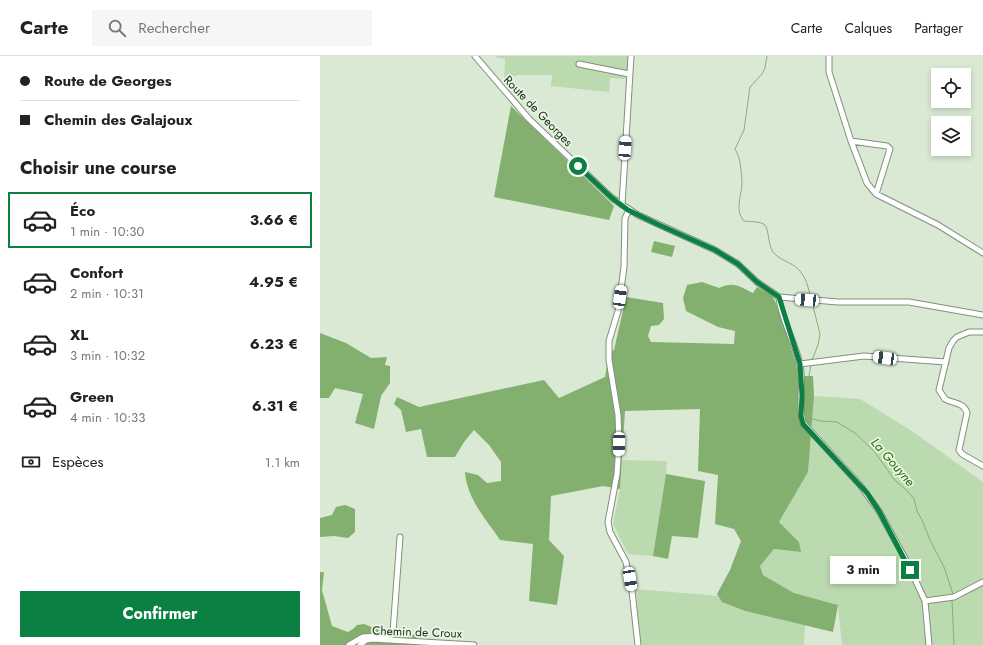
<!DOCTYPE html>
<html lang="fr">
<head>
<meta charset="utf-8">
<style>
  :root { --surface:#fff; --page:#f6f6f6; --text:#222; --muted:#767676; --line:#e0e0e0; --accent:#0b8043 }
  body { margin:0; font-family:Jost,sans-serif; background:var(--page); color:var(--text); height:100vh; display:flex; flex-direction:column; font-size:15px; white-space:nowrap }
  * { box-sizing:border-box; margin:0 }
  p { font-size:13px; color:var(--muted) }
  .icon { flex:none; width:22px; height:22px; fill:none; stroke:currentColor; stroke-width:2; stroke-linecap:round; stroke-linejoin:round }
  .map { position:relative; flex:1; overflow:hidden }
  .drawer { display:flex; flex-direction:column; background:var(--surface); width:320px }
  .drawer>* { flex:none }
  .banner { display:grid; align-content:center; height:88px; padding:0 20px; background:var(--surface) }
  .controls { position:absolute; left:611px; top:12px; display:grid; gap:8px }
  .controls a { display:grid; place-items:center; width:40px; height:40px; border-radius:0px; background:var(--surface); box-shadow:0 2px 6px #0003; font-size:20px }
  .end { position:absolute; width:18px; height:18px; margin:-9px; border:5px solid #0b8043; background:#fff; box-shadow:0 0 0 2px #fff }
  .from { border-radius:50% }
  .bubble { position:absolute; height:28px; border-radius:0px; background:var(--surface); box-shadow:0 2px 6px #0003; font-size:13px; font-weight:700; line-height:28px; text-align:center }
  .car { position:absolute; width:12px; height:24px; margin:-12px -6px; border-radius:5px; box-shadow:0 0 3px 1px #0007; background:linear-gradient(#fff 24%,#345 0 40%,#fff 0 76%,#345 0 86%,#fff 0) }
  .banner b { display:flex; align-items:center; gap:14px; height:38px; font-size:15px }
  .banner b+b { border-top:1px solid var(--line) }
  .banner i { width:10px; height:10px; background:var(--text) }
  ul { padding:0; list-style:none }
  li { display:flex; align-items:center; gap:12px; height:56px; margin:0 8px 6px; padding:0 12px; border:2px solid transparent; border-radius:0px }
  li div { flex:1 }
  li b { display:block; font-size:15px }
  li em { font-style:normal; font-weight:700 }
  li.on { border-color:var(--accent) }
  li>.icon { width:36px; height:36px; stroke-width:1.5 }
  h2 { padding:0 20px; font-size:18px; line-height:48px }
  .pay { display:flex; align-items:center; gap:10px; height:44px; padding:0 20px; font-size:15px }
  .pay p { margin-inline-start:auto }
  .cta { display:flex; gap:8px; margin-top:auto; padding:8px 20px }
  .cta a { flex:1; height:46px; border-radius:0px; background:var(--accent); color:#fff; font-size:16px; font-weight:700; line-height:46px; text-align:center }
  header { display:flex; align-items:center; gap:24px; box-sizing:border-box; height:56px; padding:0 20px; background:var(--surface); border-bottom:1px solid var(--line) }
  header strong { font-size:19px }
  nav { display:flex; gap:22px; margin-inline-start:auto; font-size:14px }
  .search { width:280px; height:36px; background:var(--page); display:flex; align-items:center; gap:10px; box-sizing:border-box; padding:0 14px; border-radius:0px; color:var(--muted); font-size:15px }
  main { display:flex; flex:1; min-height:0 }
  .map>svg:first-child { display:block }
  .green { fill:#bbdaaf }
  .forest { fill:#83b06f }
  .water { fill:#84b170 }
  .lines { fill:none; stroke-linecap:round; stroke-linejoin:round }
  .stream { stroke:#84b170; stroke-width:1 }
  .minor-casing { stroke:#82907d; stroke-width:7 }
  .minor { stroke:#fff; stroke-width:5 }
  .route { stroke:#0b8043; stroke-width:5 }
  .labels { text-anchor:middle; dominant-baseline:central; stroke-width:3.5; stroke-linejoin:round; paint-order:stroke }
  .street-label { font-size:12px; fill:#242a22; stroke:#e7f7e1 }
  .water-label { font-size:13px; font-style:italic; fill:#306809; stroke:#e7f7e1 }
</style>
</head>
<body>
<header>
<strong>Carte</strong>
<div class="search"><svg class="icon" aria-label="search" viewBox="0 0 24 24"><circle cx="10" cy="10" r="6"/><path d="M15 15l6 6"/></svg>Rechercher</div>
<nav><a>Carte</a><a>Calques</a><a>Partager</a></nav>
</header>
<main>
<section class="drawer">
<div class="banner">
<b><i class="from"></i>Route de Georges</b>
<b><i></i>Chemin des Galajoux</b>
</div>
<h2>Choisir une course</h2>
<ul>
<li class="on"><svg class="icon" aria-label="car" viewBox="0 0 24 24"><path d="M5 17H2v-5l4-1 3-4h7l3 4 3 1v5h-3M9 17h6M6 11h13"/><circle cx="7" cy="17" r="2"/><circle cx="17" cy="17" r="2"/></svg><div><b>Éco</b><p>1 min · 10:30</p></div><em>3.66 €</em></li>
<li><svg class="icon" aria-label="car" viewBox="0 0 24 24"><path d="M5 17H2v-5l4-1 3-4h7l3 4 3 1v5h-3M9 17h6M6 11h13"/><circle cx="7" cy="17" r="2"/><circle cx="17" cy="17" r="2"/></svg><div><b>Confort</b><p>2 min · 10:31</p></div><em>4.95 €</em></li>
<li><svg class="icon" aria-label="car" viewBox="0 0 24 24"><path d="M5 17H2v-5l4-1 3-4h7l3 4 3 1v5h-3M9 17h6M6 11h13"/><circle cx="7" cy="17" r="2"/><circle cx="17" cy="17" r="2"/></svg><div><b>XL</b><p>3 min · 10:32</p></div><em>6.23 €</em></li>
<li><svg class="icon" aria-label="car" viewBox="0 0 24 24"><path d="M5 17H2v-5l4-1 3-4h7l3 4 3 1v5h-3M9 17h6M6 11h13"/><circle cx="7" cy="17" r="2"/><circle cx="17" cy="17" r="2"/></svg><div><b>Green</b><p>4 min · 10:33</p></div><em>6.31 €</em></li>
</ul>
<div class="pay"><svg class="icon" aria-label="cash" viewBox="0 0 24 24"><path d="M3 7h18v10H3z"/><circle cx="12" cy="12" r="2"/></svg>Espèces<p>1.1 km</p></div>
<div class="cta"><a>Confirmer</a></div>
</section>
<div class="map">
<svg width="663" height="589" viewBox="0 0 663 589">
  <rect width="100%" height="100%" fill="#dae9d4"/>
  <path class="green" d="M175 0H308L306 23 290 22 289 36 231 30 232 19H197L184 25 185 3 175 1Z
    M494 340 540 343 592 375 663 426V589H522L518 549 474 537 443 519 440 510 454 493 481 496 479 486 459 466 488 416Z
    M302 404 347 405 346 418 333 500 308 498 293 468 300 433Z
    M316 533 399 540 402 546 425 555 485 569 484 589H321Z"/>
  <path class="forest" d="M191 50 294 150 289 164 174 141Z
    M382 226 399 232C414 225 419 230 433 237L437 231 452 240 456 247 476 307 478 320H493L494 340 488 416 459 466 479 486 481 496 454 493 440 510 443 519 474 537 518 549 513 576 425 555 402 546 397 538 410 514 421 485 414 473 395 468 398 419 378 415 380 353 305 355 300 433 283 430 231 440 229 484 244 500 237 549 209 545 213 488 180 484C166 463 147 443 145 416L158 419 167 427 181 425V406L169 389 154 374 144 386 135 401H107L101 373 86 376 81 354 74 348 77 341 99 351 224 324 239 342 285 321 289 296 294 294 306 241 343 247 344 263 339 269 331 270 328 280 331 286 414 288 415 275 398 271 366 255 363 242 367 229Z
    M0 277 26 287 51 302 67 301 65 309 70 310V327L61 340 54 373 35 367 43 338 15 332 9 342H0Z
    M346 418 385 425 378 482 352 480 348 503 333 500Z
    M25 449 35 453V476L28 482 14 480 0 481V462L12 459 16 451Z
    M0 516H4L2 534 12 570 28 576 33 573 37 569 44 568 59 574 98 579 96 589H0Z"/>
  <path class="water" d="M334 185 355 190 352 201 331 196Z"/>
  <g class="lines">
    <path class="stream" d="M447 0 445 12 442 18 430 31 424 74 415 93C421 103 421 114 422 126 422 139 414 154 424 165 431 166 440 165 445 169 449 174 448 189 453 196 459 204 471 206 478 213 486 220 488 232 491 241
      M492 246 500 278 498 289 492 304
      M491 309 487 330 486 360 490 362 500 365 517 366 535 377 554 395 574 423 588 436 594 443 597 455 602 464 610 484 624 511 633 538
      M632 544 634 589"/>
    <defs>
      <path id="minor" d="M155 0 209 63 292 142 318 159 395 194 418 208 437 226 459 241 518 246H589L663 259
        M509 0V16L531 85 547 127 556 138 618 169 663 197
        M259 8 309 18
        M531 85 567 90 570 93 556 138
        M302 149 311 0
        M309 154 305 162 304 211 300 241 298 255 289 285V304L298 359 299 388 297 418 288 466 290 476 306 506 312 535 318 589
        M459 241C460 261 476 288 480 309 484 328 478 349 483 367L540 429 559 455 588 508 605 545 609 589
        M663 276H649L637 281 633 285 629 292 619 334 625 343C633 348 644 346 647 357L639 394 642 398 663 410
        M480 308 544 300 626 306
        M605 545 634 541 663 526
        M29 589 43 581 72 579 73 576 80 481
        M40 589 46 584 52 583 154 589"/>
    </defs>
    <use href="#minor" class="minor-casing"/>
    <use href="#minor" class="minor"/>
  </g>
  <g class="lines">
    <path class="route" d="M258 110 292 142 308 154 337 168 395 194 418 208 437 226 459 241 480 308 482 339 481 360 483 368 547 437 559 455 590 514"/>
  </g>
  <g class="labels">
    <g class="street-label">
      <text transform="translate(218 55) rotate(46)">Route de Georges</text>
      <text transform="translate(97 576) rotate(2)">Chemin de Croux</text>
    </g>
    <g class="water-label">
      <text transform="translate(573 406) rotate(49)">La Gouyne</text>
    </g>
  </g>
</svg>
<div class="controls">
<a><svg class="icon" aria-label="locate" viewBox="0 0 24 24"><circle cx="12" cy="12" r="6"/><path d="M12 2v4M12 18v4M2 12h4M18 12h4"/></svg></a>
<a><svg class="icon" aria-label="layers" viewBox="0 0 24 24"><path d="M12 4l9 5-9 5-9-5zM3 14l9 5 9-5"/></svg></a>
</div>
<i class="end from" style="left:258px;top:110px"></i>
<i class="end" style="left:590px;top:514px"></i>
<div class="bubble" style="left:510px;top:500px;width:66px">3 min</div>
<i class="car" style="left:305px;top:92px;rotate:4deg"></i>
<i class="car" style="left:300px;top:241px;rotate:8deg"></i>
<i class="car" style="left:487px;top:244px;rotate:274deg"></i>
<i class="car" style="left:565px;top:302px;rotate:278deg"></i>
<i class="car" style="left:299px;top:388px;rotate:181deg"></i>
<i class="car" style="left:310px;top:523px;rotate:171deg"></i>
</div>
</main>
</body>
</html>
